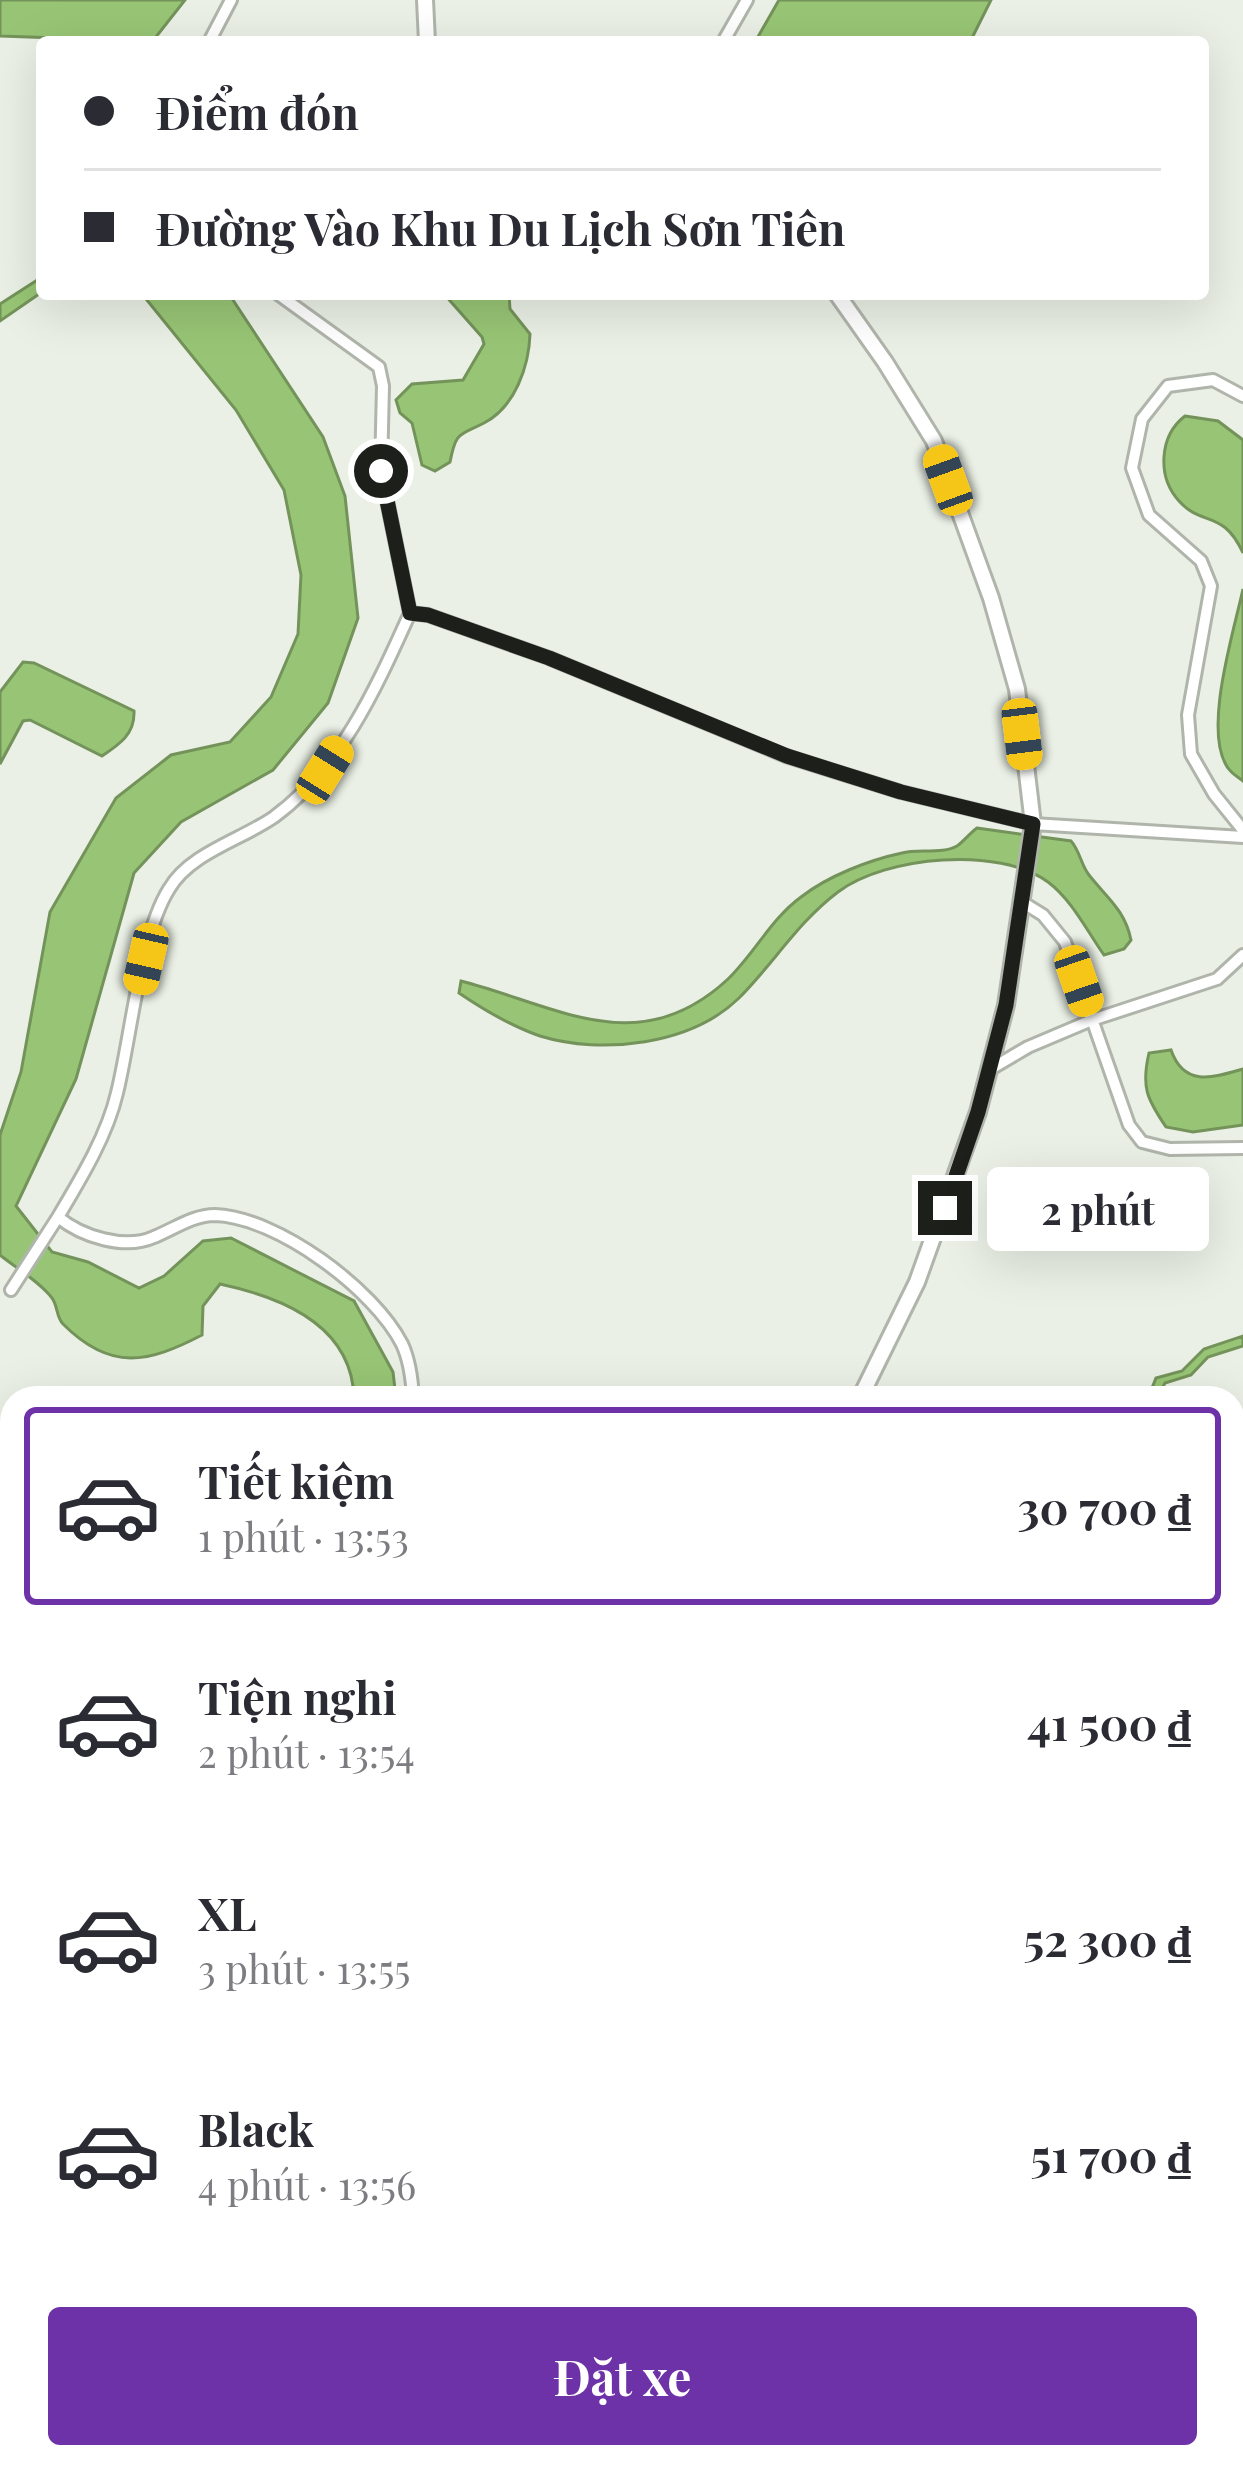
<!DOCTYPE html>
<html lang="vi">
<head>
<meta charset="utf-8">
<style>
  :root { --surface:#fff; --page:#f7f7f7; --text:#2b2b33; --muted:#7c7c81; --line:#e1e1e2; --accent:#6e32a8 }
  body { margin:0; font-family:"Playfair Display",serif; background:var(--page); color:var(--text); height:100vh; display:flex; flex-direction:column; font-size:45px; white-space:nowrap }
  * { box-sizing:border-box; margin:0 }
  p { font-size:39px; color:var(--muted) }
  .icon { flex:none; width:66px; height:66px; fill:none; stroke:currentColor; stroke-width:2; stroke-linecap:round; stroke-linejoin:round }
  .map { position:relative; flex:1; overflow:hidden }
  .side { position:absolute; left:0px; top:1386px; width:1245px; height:1083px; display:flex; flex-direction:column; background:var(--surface); border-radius:36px 36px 0 0; box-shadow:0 12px 48px #0002 }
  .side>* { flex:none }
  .hud { position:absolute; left:36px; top:36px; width:1173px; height:264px; border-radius:12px; box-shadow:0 12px 48px #0002; display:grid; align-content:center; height:264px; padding:0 48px; background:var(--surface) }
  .end { position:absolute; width:54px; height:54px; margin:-27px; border:15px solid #1d1f1b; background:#fff; box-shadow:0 0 0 6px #fff }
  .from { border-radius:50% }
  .bubble { position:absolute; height:84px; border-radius:12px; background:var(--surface); box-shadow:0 12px 48px #0002; font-size:39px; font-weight:700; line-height:84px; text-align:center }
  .car { position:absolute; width:36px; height:72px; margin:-36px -18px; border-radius:15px; box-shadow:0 0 9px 3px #0007; background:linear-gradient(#f5c518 24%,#345 0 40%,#f5c518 0 76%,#345 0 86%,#f5c518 0) }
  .hud b { display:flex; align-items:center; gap:42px; height:114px; font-size:45px }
  .hud b+b { border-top:3px solid var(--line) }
  .hud i { width:30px; height:30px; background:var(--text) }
  ul { padding:21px 0 0; list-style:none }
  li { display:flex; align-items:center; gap:36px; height:198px; margin:0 24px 18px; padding:0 24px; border:6px solid transparent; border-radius:12px }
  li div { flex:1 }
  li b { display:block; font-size:45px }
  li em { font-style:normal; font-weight:700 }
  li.current { border-color:var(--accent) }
  li>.icon { width:108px; height:108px; stroke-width:1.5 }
  .action { display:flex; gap:24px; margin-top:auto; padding:24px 48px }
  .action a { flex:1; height:138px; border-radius:12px; background:var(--accent); color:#fff; font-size:48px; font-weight:700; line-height:138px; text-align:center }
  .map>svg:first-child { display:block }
  .water { fill:#98c575; stroke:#73935a; stroke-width:3 }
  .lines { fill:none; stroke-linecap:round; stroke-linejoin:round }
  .minor-casing { stroke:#b0b5ac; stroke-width:16 }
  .tertiary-casing { stroke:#b0b5ac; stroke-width:20 }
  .minor { stroke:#fff; stroke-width:10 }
  .tertiary { stroke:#fff; stroke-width:14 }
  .route { stroke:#1d1f1b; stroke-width:15 }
</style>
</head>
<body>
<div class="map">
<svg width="1243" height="2467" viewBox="0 0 1243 2467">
  <rect width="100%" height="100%" fill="#eaf0e5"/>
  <path class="water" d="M0 0H185L152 42H57L56 38 0 36Z
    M779 0H991L970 42H755Z
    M42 277V292L0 321V304Z
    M142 294H229L323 437 345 496 358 618 328 703 273 770 181 822 134 873 76 1079 16 1206 52 1252 88 1262 139 1288 164 1276 203 1241 231 1238 354 1301 393 1372 396 1398H341L353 1386C344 1321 276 1296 220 1284L203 1306 202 1335C148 1363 111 1372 63 1324 56 1317 58 1306 52 1298 40 1282 16 1268 0 1255V1135L21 1072 50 912 116 798 171 755 230 742 271 697 298 634 301 575 284 490 236 410Z
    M444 294H509L510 309 530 334C529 366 515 407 484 423 459 436 456 431 450 462L435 471 422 465 412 423 400 413 396 400 412 384 463 380 484 344 482 337Z
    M1185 416 1218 421 1243 440V553C1223 509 1202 527 1179 501 1157 477 1159 436 1185 416Z
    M1243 589V781C1238 777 1232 774 1228 768 1202 732 1234 631 1243 589Z
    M23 662 34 663 134 711C135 734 120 744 102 756L30 720 23 721 0 764V692Z
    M977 828 1071 841C1080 851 1081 865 1089 875 1107 898 1125 910 1131 940L1124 949 1104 955C1087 931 1072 900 1048 882 999 846 886 856 838 892 798 922 774 963 739 998 691 1045 602 1055 540 1036 511 1026 484 1010 459 993L461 981C558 1006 639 1062 728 979 754 954 771 919 801 897 828 876 869 860 902 853 917 849 944 854 957 846 963 842 970 833 977 828Z
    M1171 1050C1184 1087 1212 1078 1243 1069V1125L1193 1132 1166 1127C1147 1099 1141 1087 1149 1053Z
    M1243 1336V1346L1208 1357 1191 1375 1165 1383 1157 1398H1148L1156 1378 1182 1371 1204 1349Z
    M0 1884 12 1887V1943L3 1946Z
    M229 2457H329L348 2467H216Z
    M750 2457H1075L1079 2467H732Z"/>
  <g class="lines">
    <defs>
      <path id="minor" d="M209 42 231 0
        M723 42 747 0
        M278 294 379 367 383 386 381 471 410 613
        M1243 396 1213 380 1168 386 1142 419 1132 468 1149 515 1201 561 1211 586 1188 715 1191 754 1214 794 1243 830
        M1022 902 1043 915 1065 942 1129 1125 1142 1142 1170 1149 1243 1148
        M989 1070 1028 1047 1092 1020 1217 979 1243 955
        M11 1290 58 1217
        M413 1398C412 1379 410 1361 402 1344 374 1289 277 1217 215 1215 193 1215 174 1229 154 1237 125 1250 82 1237 58 1217 80 1180 107 1136 117 1093 131 1037 140 935 169 889 190 853 241 840 274 817 341 768 377 686 410 613L428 615 549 658 786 756 901 792 1033 824 1243 837
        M1233 1871 1243 1868
        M1233 2251 1243 2285
        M1233 2414 1243 2413
        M495 2457 506 2467
        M602 2467 636 2457"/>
      <path id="tertiary" d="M425 0 427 42
        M837 294 885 362 934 441 991 598 1017 689 1033 824 1006 1005 978 1112 917 1282 860 1398
        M0 2046 12 2043"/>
    </defs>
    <use href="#minor" class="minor-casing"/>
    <use href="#tertiary" class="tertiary-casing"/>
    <use href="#minor" class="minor"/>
    <use href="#tertiary" class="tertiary"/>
  </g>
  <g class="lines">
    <path class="route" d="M381 471 410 613 428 615 549 658 787 756 901 792 1033 824 1006 1005 978 1112 945 1208"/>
  </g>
</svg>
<i class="end from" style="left:381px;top:471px"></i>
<i class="end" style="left:945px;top:1208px"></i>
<div class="bubble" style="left:987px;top:1167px;width:222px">2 phút</div>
<i class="car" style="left:948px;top:480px;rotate:340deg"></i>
<i class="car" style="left:1022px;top:734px;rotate:173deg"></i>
<i class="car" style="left:325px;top:770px;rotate:32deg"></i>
<i class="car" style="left:146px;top:959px;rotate:193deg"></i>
<i class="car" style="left:1079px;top:981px;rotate:161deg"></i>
<div class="hud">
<b><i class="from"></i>Điểm đón</b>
<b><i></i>Đường Vào Khu Du Lịch Sơn Tiên</b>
</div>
<section class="side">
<ul>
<li class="current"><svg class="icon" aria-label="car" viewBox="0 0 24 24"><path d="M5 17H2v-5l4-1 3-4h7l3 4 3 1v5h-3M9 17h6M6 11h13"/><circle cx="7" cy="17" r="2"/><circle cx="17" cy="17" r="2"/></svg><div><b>Tiết kiệm</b><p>1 phút · 13:53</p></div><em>30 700 ₫</em></li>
<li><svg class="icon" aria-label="car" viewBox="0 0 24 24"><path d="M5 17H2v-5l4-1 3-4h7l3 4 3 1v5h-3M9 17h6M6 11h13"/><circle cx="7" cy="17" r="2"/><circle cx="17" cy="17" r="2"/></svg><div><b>Tiện nghi</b><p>2 phút · 13:54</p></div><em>41 500 ₫</em></li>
<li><svg class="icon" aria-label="car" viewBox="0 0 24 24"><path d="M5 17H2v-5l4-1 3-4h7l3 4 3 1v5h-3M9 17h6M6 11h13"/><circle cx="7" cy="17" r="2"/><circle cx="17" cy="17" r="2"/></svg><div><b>XL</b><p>3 phút · 13:55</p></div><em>52 300 ₫</em></li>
<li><svg class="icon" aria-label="car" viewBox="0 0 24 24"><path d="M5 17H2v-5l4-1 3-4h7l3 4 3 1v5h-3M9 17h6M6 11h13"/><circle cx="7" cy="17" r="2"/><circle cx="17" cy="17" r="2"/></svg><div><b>Black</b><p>4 phút · 13:56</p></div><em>51 700 ₫</em></li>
</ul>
<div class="action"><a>Đặt xe</a></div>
</section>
</div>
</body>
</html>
